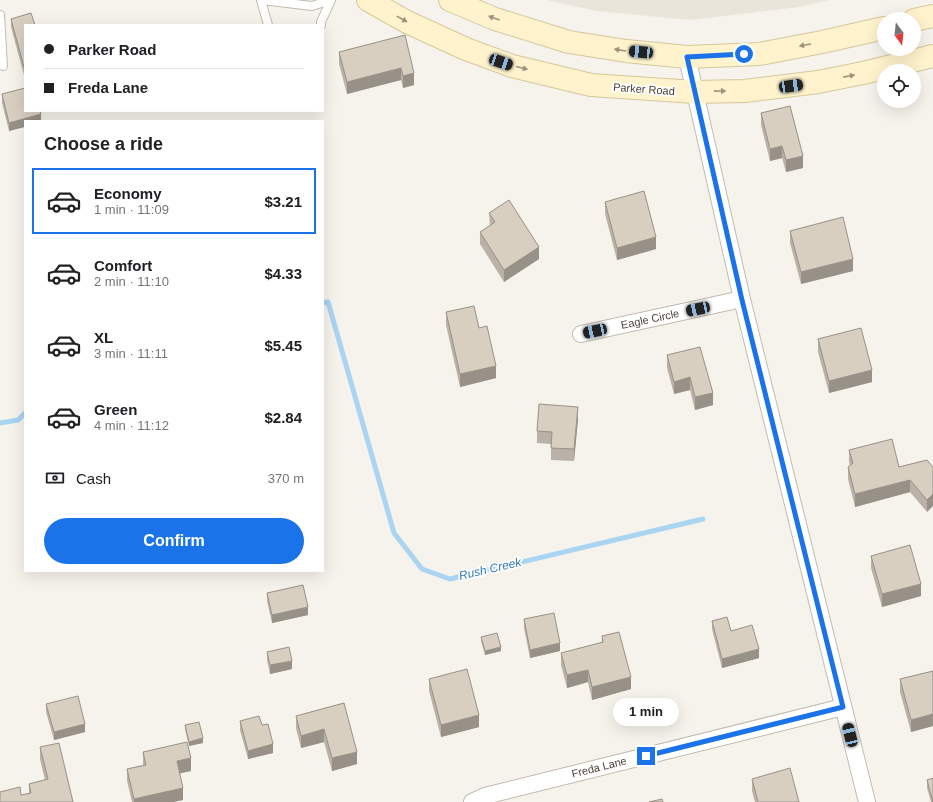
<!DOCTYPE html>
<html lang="en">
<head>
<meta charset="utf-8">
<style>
  :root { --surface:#fff; --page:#f6f6f6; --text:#202124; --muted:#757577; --line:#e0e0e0; --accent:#1a73e8 }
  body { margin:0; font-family:Arial,sans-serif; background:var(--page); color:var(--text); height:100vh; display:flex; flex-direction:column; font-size:15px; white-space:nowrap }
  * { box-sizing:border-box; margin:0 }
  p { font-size:13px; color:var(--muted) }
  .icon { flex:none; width:22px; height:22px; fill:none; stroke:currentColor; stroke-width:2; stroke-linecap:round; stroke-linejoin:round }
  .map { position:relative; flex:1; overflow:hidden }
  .details { position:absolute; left:24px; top:120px; width:300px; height:452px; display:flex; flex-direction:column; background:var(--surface); border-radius:0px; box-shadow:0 4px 16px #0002 }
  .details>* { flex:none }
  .top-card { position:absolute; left:24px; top:24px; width:300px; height:88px; border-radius:0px; box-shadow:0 4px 16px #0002; display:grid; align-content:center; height:88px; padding:0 20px; background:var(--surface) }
  .needle { width:26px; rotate:165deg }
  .buttons { position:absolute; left:877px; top:12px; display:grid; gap:8px }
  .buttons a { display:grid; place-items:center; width:44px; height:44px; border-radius:50%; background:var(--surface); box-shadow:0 4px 16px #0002; font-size:20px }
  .end { position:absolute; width:18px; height:18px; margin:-9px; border:5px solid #1a73e8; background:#fff; box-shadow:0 0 0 2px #fff }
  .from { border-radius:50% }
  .bubble { position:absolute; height:28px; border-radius:14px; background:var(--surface); box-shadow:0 4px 16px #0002; font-size:13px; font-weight:800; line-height:28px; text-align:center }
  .car { position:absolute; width:12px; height:24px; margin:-12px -6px; border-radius:5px; box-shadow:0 0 3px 1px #0007; background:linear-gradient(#222 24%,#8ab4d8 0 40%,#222 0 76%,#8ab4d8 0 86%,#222 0) }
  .top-card b { display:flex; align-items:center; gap:14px; height:38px; font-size:15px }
  .top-card b+b { border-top:1px solid var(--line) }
  .top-card i { width:10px; height:10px; background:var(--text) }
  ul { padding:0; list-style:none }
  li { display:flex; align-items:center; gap:12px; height:66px; margin:0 8px 6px; padding:0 12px; border:2px solid transparent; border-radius:0px }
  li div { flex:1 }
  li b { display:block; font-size:15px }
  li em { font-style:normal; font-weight:800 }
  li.current { border-color:var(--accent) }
  li>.icon { width:36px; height:36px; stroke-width:1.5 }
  h2 { padding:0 20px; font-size:18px; line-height:48px }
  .pay { display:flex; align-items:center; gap:10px; height:44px; padding:0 20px; font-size:15px }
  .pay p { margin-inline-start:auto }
  .primary-button { display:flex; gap:8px; margin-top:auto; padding:8px 20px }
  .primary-button a { flex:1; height:46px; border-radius:24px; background:var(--accent); color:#fff; font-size:16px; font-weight:800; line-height:46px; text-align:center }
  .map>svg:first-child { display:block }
  .residential { fill:#eae5da }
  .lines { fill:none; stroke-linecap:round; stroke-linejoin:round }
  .stream { stroke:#a9d4f2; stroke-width:5 }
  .lane-casing { stroke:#c2bbae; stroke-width:10 }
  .street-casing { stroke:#c2bbae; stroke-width:18 }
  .secondary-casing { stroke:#d6c79b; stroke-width:24 }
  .lane { stroke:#fff; stroke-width:8 }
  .street { stroke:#fff; stroke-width:16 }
  .secondary { stroke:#fff3cd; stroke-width:22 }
  .wall { fill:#bab2a6 }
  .shaded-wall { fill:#979187 }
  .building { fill:#d8cfc1; stroke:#979187 }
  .oneway { fill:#9c937c }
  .route { stroke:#1a73e8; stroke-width:5 }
  .labels { text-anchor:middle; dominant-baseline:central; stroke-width:3.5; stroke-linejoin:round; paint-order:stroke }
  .street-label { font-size:11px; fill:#4b4439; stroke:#fff }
  .water-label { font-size:12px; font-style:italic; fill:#2e7ab2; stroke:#fff }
</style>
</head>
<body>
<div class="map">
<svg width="933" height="802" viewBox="0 0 933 802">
  <rect width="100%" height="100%" fill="#f6f3ec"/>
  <path class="residential" d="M546 0H829L799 7 690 20 597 11Z"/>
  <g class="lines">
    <path class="stream" d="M323 303 328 302 394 533 422 569 450 579 703 519
      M0 423 18 420 25 413"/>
    <defs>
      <path id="lane" d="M261 0 268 25
        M262 0 312 6 331 0
        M0 15 3 66
        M321 25V22L331 0"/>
      <path id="street" d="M687 57 742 299 867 802
        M581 334 742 299
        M472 802 485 796 843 707"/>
      <path id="secondary" d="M368 0 407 22 466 49 512 66 591 85 695 92 744 91 818 82 863 73 933 56
        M450 0 495 19 569 42 626 51 687 57 759 54 822 42 884 28
        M914 20 933 16"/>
    </defs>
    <use href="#lane" class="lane-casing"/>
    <use href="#street" class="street-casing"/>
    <use href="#secondary" class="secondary-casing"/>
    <use href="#lane" class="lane"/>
    <use href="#street" class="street"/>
    <use href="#secondary" class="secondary"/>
  </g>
  <path class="wall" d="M31 13 24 75 11 27V19Z
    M405 35 414 85 403 88 401 80 347 94 339 64V52Z
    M2 94 41 121 9 131 2 103Z
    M761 113 803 168 786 172 782 158 770 161 761 125Z
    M605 202 656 249 617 260 605 214Z
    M489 213 539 259 504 282 480 244V232L490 226Z
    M790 231 853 271 801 284 790 243Z
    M446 312 479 328 496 378 460 387 446 325Z
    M818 339 872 382 829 393 818 352Z
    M667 355 713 393V405L695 410 690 390 674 394 667 368Z
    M578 419 574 461 551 460V444L537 443V431Z
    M849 450 899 467 927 460V512L910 492 855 507 848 479V467L850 465 849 462Z
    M871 556 921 596 882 607 871 568Z
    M267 593 308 615 272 623 267 601Z
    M524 619 560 651 530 658 524 628Z
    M712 621 731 631 759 658 722 668 712 629Z
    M602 636 631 689 592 700 588 682 567 688 561 665V653L602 643Z
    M481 637 501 651 485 655 481 641Z
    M267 652 292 669 270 674 267 660Z
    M933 671V726L911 732 900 692V679Z
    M429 679 479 727 441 737 429 691Z
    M344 703 357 764 332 771 324 742 301 748 296 728V716Z
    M46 704 85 732 54 740 46 712Z
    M240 721 262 725 273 753 248 759 240 730Z
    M185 725 203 743 189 746 185 729Z
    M40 747 73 802H0L21 795 29 793V784L45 780 40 759Z
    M143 752 191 771 180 773 183 800 173 802H132L127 781V769L143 765Z
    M752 779 799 802H755L752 791Z
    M927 780 933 802H931L927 788Z"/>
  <path class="shaded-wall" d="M24 67H25V75H24Z
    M401 68V80L347 94V82Z
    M414 73V85L403 88V76Z
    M41 114V121H25V127L9 131V123Z
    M782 146V158L770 161V149Z
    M803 156V168L786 172V160Z
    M656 237V249L617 260V248Z
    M539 247V259L504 282V270Z
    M853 259V271L801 284V272Z
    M496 366V378L460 387V374Z
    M872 370V382L829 393V381Z
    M690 377V390L674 394V382Z
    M713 393V405L695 410V397Z
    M578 407V419L574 461V449Z
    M910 480V492L855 507V494Z
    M933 494V506L927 512V500Z
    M921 584V596L882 607V594Z
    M308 607V615L272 623V615Z
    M560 643V651L530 658V650Z
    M501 647V651L485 655V651Z
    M759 649V658L722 668V659Z
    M292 661V669L270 674V665Z
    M588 670V682L567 688V675Z
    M631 677V689L592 700V687Z
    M933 714V726L911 732V720Z
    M479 715V727L441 737V725Z
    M85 724V732L54 740V732Z
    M324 729V742L301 748V736Z
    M203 738V743L189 746V742Z
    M273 744V753L248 759V751Z
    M357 752V764L332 771V758Z
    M191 758V771L177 774V761Z
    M183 788V800L173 802H134V799Z"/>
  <path class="building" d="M31 13 35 25H25V67H24L11 19Z
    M405 35 414 73 403 76 401 68 347 82 339 52Z
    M25 88V111H40L41 114 9 123 2 94Z
    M790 106 803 156 786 160 782 146 770 149 761 113Z
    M644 191 656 237 617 248 605 202Z
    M509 200 539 247 504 270 480 232 495 222 489 213Z
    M843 217 853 259 801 272 790 231Z
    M474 306 479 328 487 326 496 366 460 374 446 312Z
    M861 328 872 370 829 381 818 339Z
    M700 347 713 393 695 397 690 377 674 382 667 355Z
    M539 404 578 407 574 449 551 448 552 432 537 431Z
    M892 439 899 467 927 460 933 467V494L927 500 910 480 855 494 848 467 853 463 849 450Z
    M910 545 921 584 882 594 871 556Z
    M303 585 308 607 272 615 267 593Z
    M554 613 560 643 530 650 524 619Z
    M727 617 731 631 752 625 759 649 722 659 712 621Z
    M619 632 631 677 592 687 588 670 567 675 561 653 603 642 602 636Z
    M497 633 501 647 485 651 481 637Z
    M289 647 292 661 270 665 267 652Z
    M467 669 479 715 441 725 429 679Z
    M933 671V714L911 720 900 679Z
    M78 696 85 724 54 732 46 704Z
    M344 703 357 752 332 758 324 729 301 736 296 716Z
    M259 716 262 725 268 724 273 744 248 751 240 721Z
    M199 722 203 738 189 742 185 725Z
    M187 742 191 758 177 761 183 788 134 799 127 769 146 765 143 752Z
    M59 743 73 802H0V792L20 787 21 795 31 793 29 784 48 779 40 747Z
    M790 768 799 802H758L752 779Z
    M933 778V802L927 780Z
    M662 799 663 802H649Z"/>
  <defs><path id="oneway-solid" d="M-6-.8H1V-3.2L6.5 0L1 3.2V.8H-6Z"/></defs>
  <g class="oneway">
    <use href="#oneway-solid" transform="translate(494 18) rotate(-160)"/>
    <use href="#oneway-solid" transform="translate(402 19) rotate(29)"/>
    <use href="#oneway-solid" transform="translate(805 45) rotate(170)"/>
    <use href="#oneway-solid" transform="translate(620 50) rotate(-171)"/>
    <use href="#oneway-solid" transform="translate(522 68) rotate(14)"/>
    <use href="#oneway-solid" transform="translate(849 76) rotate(-11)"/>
    <use href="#oneway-solid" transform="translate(720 91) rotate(-1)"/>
  </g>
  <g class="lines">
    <path class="route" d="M646 756 843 707 742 300 687 57 744 54"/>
  </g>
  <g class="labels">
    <g class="street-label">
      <text transform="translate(644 89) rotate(4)">Parker Road</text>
      <text transform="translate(650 319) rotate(-12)">Eagle Circle</text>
      <text transform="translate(599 767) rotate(-14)">Freda Lane</text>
    </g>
    <g class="water-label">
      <text transform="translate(490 569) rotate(-13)">Rush Creek</text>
    </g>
  </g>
</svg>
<div class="buttons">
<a><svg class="needle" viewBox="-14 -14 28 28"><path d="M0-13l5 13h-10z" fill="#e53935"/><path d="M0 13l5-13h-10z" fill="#757577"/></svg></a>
<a><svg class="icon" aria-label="locate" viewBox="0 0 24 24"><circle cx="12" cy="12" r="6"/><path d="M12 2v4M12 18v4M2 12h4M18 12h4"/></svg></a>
</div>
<i class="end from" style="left:744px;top:54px"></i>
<i class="end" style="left:646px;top:756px"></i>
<div class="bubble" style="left:613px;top:698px;width:66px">1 min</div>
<i class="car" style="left:641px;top:52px;rotate:275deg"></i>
<i class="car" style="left:501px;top:62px;rotate:109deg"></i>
<i class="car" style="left:791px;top:86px;rotate:82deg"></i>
<i class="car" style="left:698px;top:309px;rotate:258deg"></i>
<i class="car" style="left:595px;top:331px;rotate:258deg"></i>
<i class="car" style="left:850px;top:735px;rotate:346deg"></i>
<div class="top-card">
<b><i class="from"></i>Parker Road</b>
<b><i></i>Freda Lane</b>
</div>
<section class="details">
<h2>Choose a ride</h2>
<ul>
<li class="current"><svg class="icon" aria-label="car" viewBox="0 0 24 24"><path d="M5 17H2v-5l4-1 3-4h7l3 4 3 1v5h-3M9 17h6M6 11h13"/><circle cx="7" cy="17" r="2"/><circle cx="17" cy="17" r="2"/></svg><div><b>Economy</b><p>1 min · 11:09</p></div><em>$3.21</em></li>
<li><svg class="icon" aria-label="car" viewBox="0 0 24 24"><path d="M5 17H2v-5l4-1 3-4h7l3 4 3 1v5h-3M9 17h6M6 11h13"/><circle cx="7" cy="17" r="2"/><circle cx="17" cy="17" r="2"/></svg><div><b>Comfort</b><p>2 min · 11:10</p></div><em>$4.33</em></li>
<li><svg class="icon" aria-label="car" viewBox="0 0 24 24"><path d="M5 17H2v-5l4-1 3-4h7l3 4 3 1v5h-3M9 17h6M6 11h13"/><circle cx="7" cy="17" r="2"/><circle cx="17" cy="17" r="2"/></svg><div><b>XL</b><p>3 min · 11:11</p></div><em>$5.45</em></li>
<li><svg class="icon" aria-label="car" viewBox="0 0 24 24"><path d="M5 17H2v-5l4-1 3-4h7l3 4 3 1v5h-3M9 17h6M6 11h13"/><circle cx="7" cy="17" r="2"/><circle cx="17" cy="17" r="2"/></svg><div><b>Green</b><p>4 min · 11:12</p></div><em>$2.84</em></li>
</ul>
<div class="pay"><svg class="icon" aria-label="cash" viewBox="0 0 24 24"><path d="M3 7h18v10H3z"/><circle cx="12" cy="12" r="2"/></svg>Cash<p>370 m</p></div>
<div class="primary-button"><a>Confirm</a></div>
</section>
</div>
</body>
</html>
